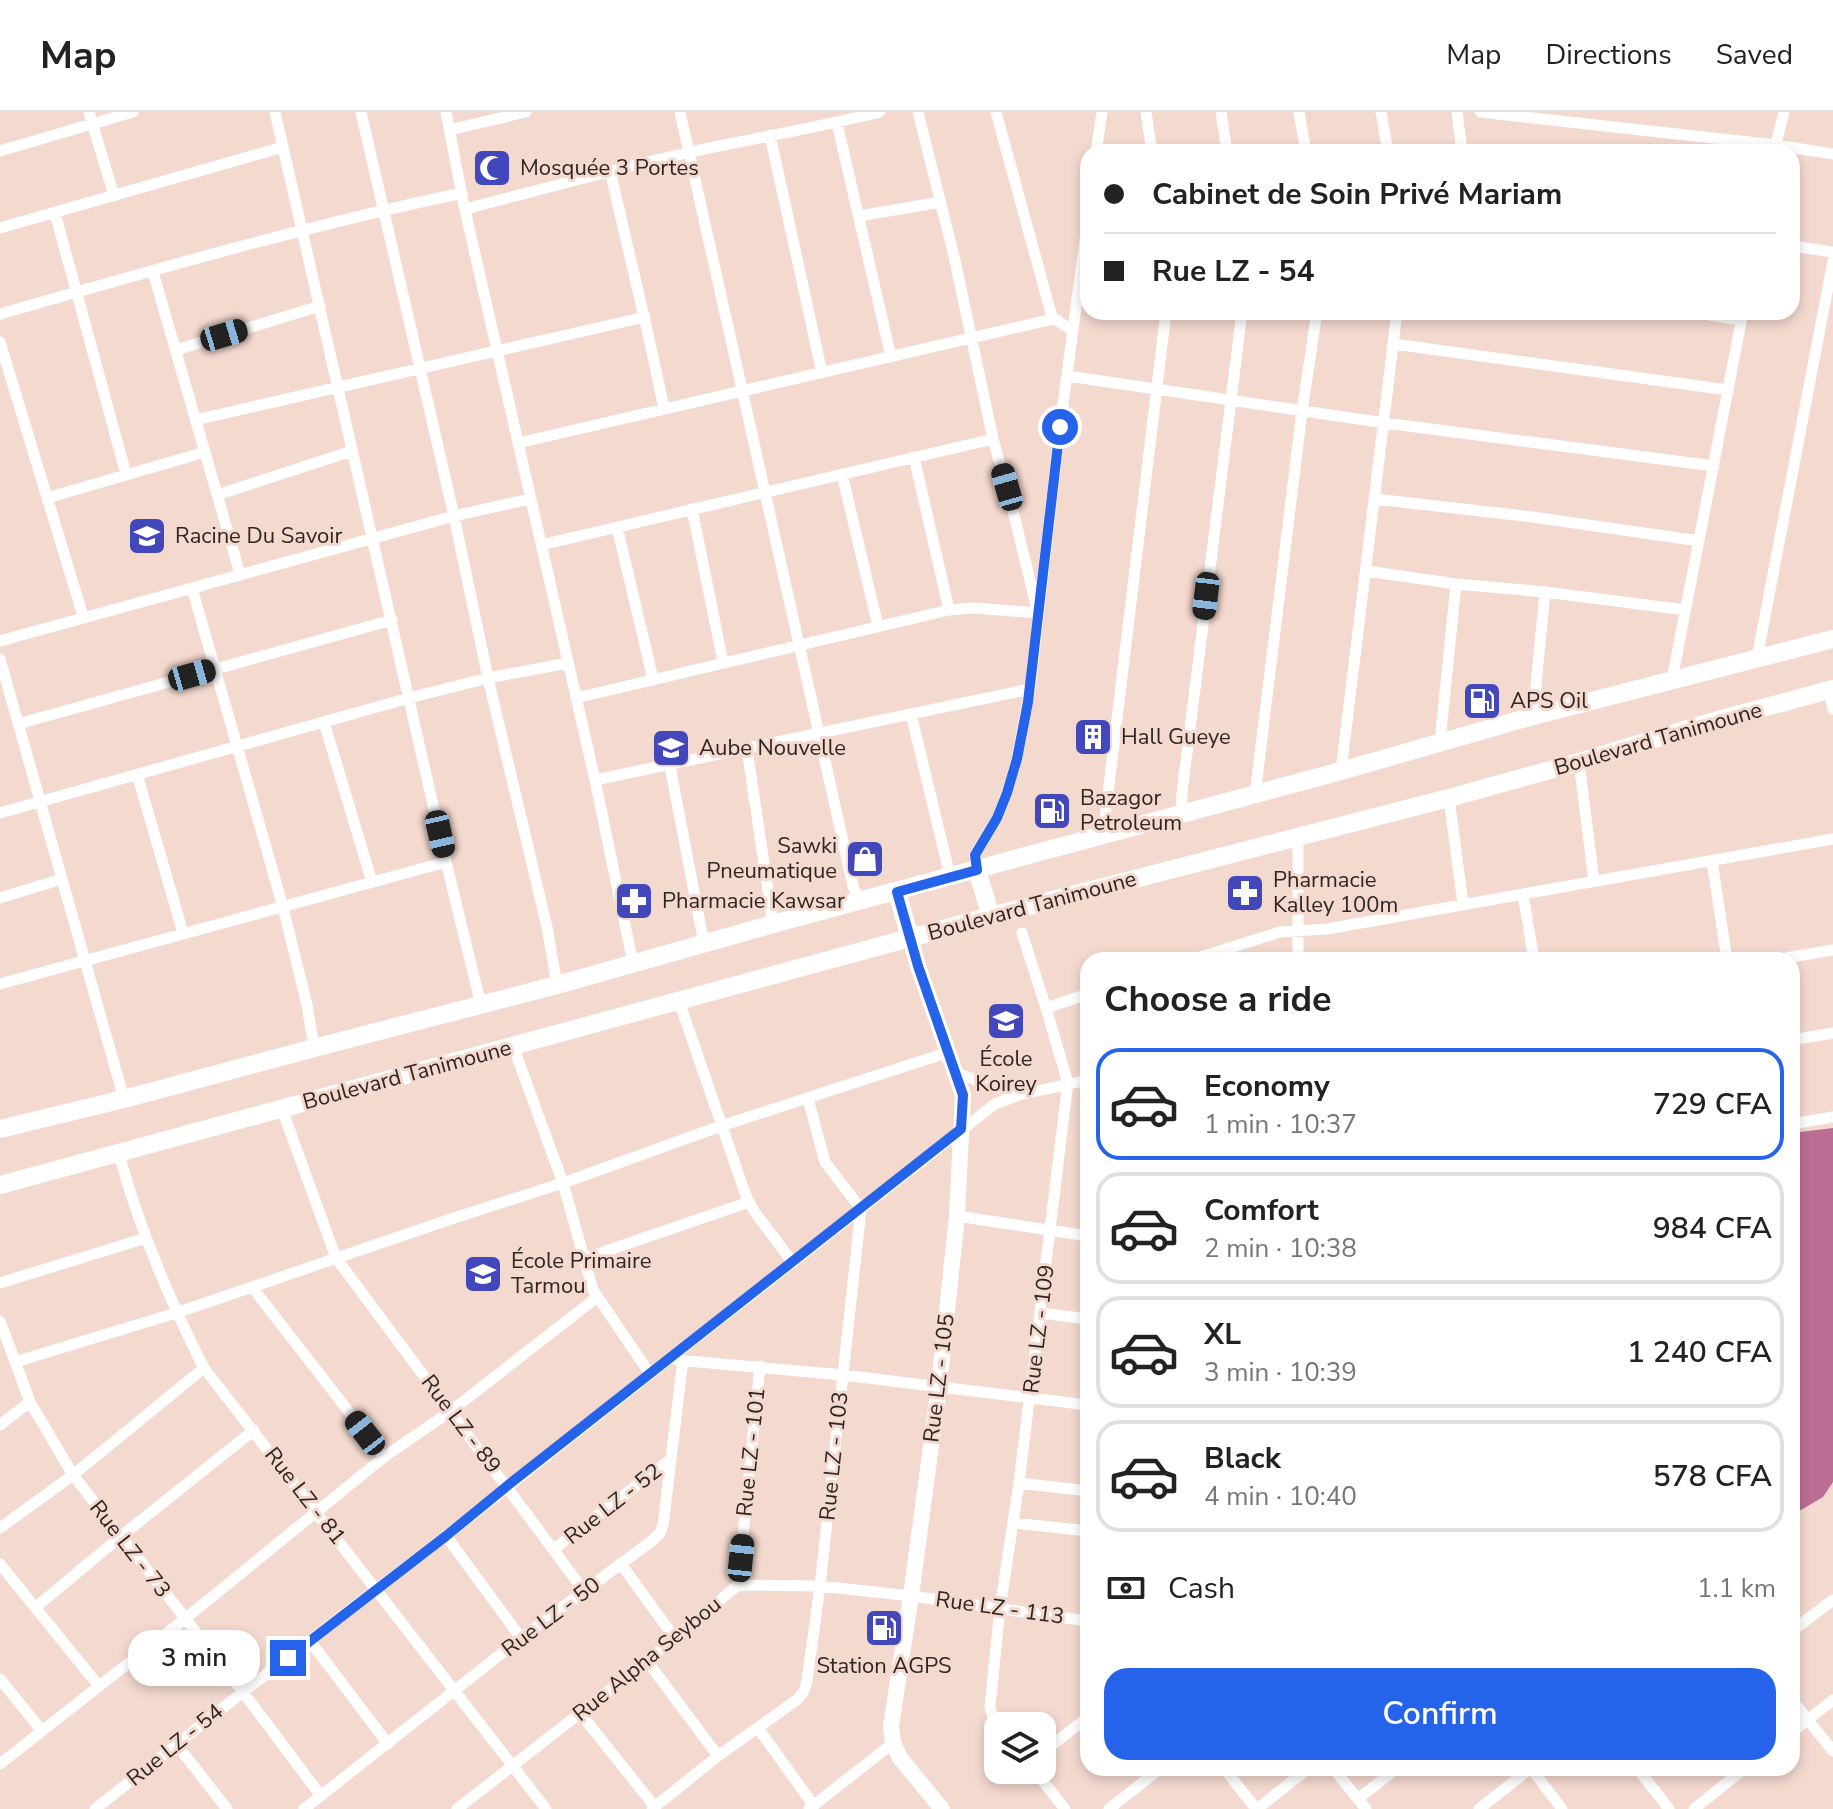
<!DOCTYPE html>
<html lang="en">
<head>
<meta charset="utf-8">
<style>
  :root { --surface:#fff; --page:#f6f6f6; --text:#222; --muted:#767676; --line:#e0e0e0; --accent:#2563eb }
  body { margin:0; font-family:"Nunito Sans",sans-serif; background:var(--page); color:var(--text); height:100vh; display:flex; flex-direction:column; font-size:30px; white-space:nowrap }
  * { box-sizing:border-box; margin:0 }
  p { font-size:26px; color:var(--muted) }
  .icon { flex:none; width:44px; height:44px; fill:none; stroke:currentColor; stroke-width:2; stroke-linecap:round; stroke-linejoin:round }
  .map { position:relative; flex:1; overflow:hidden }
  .details { position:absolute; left:1080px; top:840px; width:720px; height:824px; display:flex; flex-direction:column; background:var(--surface); border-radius:24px; box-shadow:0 4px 12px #0003 }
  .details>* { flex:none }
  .top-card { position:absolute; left:1080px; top:32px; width:720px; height:176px; border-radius:24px; box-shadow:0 4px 12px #0003; display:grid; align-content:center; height:176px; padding:0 24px; background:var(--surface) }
  .fabs { position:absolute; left:984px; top:1600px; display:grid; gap:16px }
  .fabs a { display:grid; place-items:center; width:72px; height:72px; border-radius:16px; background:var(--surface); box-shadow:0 4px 12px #0003; font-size:40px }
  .end { position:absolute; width:36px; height:36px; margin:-18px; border:10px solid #2563eb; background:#fff; box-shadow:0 0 0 4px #fff }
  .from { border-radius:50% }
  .bubble { position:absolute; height:56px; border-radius:24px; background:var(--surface); box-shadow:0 4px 12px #0003; font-size:26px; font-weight:600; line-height:56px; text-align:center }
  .car { position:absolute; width:24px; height:48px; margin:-24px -12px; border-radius:10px; box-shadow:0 0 6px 2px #0007; background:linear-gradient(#222 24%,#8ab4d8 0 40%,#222 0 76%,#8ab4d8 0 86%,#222 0) }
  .top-card b { display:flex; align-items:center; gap:28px; height:76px; font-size:30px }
  .top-card b+b { border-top:2px solid var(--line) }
  .top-card i { width:20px; height:20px; background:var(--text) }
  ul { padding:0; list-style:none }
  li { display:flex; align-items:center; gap:24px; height:112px; margin:0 16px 12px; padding:0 8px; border:4px solid var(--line); border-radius:24px }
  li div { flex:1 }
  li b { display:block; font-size:30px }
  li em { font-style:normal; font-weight:600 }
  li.current { border-color:var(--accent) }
  li>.icon { width:72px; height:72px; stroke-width:1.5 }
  h2 { padding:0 24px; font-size:36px; line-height:96px }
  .pay { display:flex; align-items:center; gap:20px; height:88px; padding:0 24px; font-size:30px }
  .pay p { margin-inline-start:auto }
  .cta { display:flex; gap:16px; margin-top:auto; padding:16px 24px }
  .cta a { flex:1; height:92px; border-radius:24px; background:var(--accent); color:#fff; font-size:32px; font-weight:600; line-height:92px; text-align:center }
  header { display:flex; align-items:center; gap:48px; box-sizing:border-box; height:112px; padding:0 40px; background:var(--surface); border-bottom:2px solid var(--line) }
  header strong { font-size:38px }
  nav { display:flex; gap:44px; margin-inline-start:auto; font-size:28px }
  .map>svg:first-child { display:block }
  .water { fill:#bc6d93 }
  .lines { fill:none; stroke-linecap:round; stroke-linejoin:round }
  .minor { stroke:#fff; stroke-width:11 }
  .secondary { stroke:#fff; stroke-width:16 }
  .primary { stroke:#fff; stroke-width:18 }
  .route { stroke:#2563eb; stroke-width:10 }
  .labels { text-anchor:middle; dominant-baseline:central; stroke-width:6; stroke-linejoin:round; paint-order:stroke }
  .poi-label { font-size:22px; fill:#2f2521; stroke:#f4d9cf; text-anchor:start }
  .street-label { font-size:22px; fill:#2f2521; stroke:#f4d9cf }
</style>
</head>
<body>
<header>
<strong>Map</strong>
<nav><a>Map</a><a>Directions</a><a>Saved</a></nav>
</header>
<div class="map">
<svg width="1833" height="1697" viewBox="0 0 1833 1697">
  <rect width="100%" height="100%" fill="#f4d9cf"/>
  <path class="water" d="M1833 1016V1370L1823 1385 1796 1401 1792 1400V1021Z"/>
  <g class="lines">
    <path class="minor" d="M89 0 114 84
      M275 0 446 750 481 893
      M361 0 454 404 488 566 547 815 557 873
      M446 0 463 89 595 668 633 851
      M680 0C736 258 797 515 853 774L859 790
      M996 0 1052 205 1073 219
      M1146 0 1152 40
      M1221 0 1227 40
      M1299 0 1306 40
      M1381 0 1388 40
      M1457 0 1462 40
      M1480 0 1776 33 1833 42
      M837 11 891 245
      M449 18 526 0
      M770 23 822 261
      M0 39 133 0
      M1774 39 1784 0
      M1096 40 1102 0
      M610 58C628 138 648 217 664 297
      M465 97C539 78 612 58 686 41 751 27 816 16 880 0
      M55 101 126 362
      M859 104 941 90
      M0 116 283 35
      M1792 134 1833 140
      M153 160 240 462
      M1690 200 1741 208
      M0 202C153 158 306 114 462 81
      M0 230 83 504
      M1394 232 1728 278
      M176 238 320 194
      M1068 264 1385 311 1714 354
      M195 308 645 205
      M518 331 1053 207
      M914 345 949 498
      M842 362 878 514
      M217 383 352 339
      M47 386 205 340
      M1375 387 1533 405 1699 429
      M692 397 723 550
      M617 415 653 567
      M541 433 993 327
      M1367 459 1456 472 1545 480 1686 498
      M192 476 283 795 307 893 314 936
      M0 529 454 404 530 387
      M1757 546 1833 149
      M0 547 124 987
      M1672 568 1743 200
      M1829 578 1833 597
      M576 586 949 498 974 496 1038 501 1013 399 993 327 954 144 918 0
      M911 602 950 764
      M1533 604 1545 480
      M324 610 372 770
      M18 612 392 508
      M1440 630 1456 472
      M747 637 773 812
      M1579 650 1594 769
      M670 654 704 832
      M1341 659 1397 200
      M137 662 183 821
      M595 668 1030 577
      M1255 683 1302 299 1317 200
      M1449 686 1463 792
      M0 701 409 586 488 566 568 551
      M1181 701 1182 681 1242 200
      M1103 723 1166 200
      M1298 725V848
      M1712 749 1727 848
      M977 758 975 743 997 706 1007 681 1017 647 1030 577 1060 315 1088 105
      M1523 782 1534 848
      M0 786 62 767
      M1191 848 1280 820 1327 817 1833 727
      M1774 848 1833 838
      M0 872 446 750
      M679 889 746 1084 754 1099 793 1151
      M1046 896 1088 882
      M1792 928 1833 921
      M513 934 563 1071 593 1178 650 1262
      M956 961 1003 977 1025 980
      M808 987 825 1050 861 1097
      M282 997 336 1146 584 1479
      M1792 1012 1833 1005
      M119 1042C139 1116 169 1187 204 1256L546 1697
      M957 1104 1088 1124
      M583 1147 749 1090
      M0 1171 146 1126
      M252 1175 384 1345
      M1041 1201 1088 1207
      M0 1209 30 1290 73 1363 243 1580 321 1684
      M677 1248 843 1263 1088 1293
      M15 1250 176 1201 454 1106 563 1071 721 1014 949 940
      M0 1313 30 1290
      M1019 1371 1088 1379
      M1013 1411 1088 1419
      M0 1416 73 1363 204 1256
      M446 1424 521 1526
      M554 1437 671 1347
      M0 1452 98 1573
      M621 1452 674 1525
      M738 1473 760 1254
      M36 1495 120 1425 254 1318
      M1792 1519 1833 1488
      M310 1529 388 1632
      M647 1549 718 1644
      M0 1567 42 1619
      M1792 1588 1833 1639
      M580 1601 655 1695
      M1000 1614 993 1605 990 1595 1000 1496 1019 1371 1067 978V968L1046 896 1022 821
      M758 1616 814 1694
      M1792 1620 1833 1588
      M177 1633 227 1697
      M1042 1641 1088 1605
      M0 1652 186 1506 384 1345 451 1299 596 1186
      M1224 1656 1256 1697
      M1333 1656 1366 1697
      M1531 1656 1562 1697
      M1637 1656 1669 1697
      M1034 1658 1065 1697
      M1358 1687 1397 1656
      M95 1697 243 1580 446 1424 669 1247 995 992 1019 983 1088 968
      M304 1697 521 1526 653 1428 660 1421 663 1413 683 1248
      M457 1697 647 1549 738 1473 820 1474 911 1484 1088 1509
      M652 1697 718 1644 798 1587 804 1579 807 1569 820 1474 861 1097
      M809 1697 893 1631
      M1109 1697 1161 1656
      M1257 1697 1309 1656
      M1479 1697 1531 1656
      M1694 1697 1745 1656"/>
    <path class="secondary" d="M910 826 918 854 963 983 957 1104 939 1274 911 1484 891 1614 893 1631 900 1646 942 1697"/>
    <path class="primary" d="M977 758 991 804
      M897 780 910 826
      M0 1017 124 987 314 936 557 873 773 812 1341 659 1533 604 1833 527
      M0 1073 991 804 1449 686 1579 650 1707 611 1833 577"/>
  </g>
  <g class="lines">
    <path class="route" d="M288 1546 446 1424 507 1374 961 1017 963 983 918 854 897 780 977 758 975 743 997 706 1007 681 1017 647 1028 590 1060 315"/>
  </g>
  <defs>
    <symbol id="mosque-square" viewBox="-11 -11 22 22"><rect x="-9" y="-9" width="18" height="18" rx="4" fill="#4247bc" stroke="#f4d9cf"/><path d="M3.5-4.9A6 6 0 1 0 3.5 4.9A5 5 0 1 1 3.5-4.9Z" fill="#fff"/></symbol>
    <symbol id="school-square" viewBox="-11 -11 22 22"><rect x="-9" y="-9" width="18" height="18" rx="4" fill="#4247bc" stroke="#f4d9cf"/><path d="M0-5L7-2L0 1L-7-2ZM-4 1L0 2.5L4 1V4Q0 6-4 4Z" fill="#fff"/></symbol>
    <symbol id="fuel-square" viewBox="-11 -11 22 22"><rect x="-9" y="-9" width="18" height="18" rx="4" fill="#4247bc" stroke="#f4d9cf"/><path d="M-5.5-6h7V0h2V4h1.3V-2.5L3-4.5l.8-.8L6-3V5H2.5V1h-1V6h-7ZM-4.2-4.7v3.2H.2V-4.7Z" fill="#fff"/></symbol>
    <symbol id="building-square" viewBox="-11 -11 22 22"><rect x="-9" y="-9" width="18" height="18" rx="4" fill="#4247bc" stroke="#f4d9cf"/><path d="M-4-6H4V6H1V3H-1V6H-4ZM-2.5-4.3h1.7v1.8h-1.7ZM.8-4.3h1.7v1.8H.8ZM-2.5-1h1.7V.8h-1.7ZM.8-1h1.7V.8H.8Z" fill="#fff"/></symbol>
    <symbol id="shop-square" viewBox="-11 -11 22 22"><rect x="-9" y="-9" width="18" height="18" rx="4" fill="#4247bc" stroke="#f4d9cf"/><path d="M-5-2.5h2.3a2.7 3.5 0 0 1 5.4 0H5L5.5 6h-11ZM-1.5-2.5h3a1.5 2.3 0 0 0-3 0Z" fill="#fff"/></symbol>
    <symbol id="pharmacy-square" viewBox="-11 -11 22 22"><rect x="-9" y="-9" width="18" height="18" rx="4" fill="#4247bc" stroke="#f4d9cf"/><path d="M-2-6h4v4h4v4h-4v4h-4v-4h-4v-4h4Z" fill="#fff"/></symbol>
  </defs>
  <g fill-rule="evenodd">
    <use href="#mosque-square" x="470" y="34" width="44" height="44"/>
    <use href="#school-square" x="125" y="402" width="44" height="44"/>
    <use href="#fuel-square" x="1460" y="567" width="44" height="44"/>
    <use href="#building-square" x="1071" y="603" width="44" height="44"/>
    <use href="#school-square" x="649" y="614" width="44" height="44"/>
    <use href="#fuel-square" x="1030" y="677" width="44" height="44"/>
    <use href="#shop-square" x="843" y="725" width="44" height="44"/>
    <use href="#pharmacy-square" x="1223" y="759" width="44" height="44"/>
    <use href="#pharmacy-square" x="612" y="767" width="44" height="44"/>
    <use href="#school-square" x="984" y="887" width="44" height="44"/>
    <use href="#school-square" x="461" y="1140" width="44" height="44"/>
    <use href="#fuel-square" x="862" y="1494" width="44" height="44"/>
  </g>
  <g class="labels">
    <g class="poi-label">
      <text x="520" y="56">Mosquée 3 Portes</text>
      <text x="175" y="424">Racine Du Savoir</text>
      <text x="1510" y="589">APS Oil</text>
      <text x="1121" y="625">Hall Gueye</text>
      <text x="699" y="636">Aube Nouvelle</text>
      <text x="1080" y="686">Bazagor<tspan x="1080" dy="25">Petroleum</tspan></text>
      <text x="837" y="734" text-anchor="end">Sawki<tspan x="837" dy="25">Pneumatique</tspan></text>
      <text x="1273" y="768">Pharmacie<tspan x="1273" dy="25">Kalley 100m</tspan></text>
      <text x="662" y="789">Pharmacie Kawsar</text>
      <text x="1006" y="947" text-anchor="middle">École<tspan x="1006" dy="25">Koirey</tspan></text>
      <text x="511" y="1149">École Primaire<tspan x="511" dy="25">Tarmou</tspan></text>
      <text x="884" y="1554" text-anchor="middle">Station AGPS</text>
    </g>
    <g class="street-label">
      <text transform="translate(1658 627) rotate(-16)">Boulevard Tanimoune</text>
      <text transform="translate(1032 794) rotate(-15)">Boulevard Tanimoune</text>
      <text transform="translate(407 963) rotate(-15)">Boulevard Tanimoune</text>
      <text transform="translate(1039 1217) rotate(-83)">Rue LZ - 109</text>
      <text transform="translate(939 1266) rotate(-83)">Rue LZ - 105</text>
      <text transform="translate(461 1312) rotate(53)">Rue LZ - 89</text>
      <text transform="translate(751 1340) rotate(-84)">Rue LZ - 101</text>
      <text transform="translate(834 1344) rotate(-84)">Rue LZ - 103</text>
      <text transform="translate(305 1384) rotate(52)">Rue LZ - 81</text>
      <text transform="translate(613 1392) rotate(-38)">Rue LZ - 52</text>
      <text transform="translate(130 1437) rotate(52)">Rue LZ - 73</text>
      <text transform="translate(1000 1496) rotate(8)">Rue LZ - 113</text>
      <text transform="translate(551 1505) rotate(-37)">Rue LZ - 50</text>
      <text transform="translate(647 1547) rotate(-39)">Rue Alpha Seybou</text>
      <text transform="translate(175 1633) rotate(-39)">Rue LZ - 54</text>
    </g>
  </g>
</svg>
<div class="fabs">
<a><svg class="icon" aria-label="layers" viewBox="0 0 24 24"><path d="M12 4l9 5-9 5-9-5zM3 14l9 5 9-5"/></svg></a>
</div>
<i class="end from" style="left:1060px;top:315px"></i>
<i class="end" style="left:288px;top:1546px"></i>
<div class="bubble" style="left:128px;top:1518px;width:132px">3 min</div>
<i class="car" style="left:224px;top:223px;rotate:73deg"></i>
<i class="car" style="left:1007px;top:375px;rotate:344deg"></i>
<i class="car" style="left:1206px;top:484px;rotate:187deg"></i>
<i class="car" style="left:192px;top:563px;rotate:74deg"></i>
<i class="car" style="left:440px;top:722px;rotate:167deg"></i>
<i class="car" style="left:365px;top:1321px;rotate:322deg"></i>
<i class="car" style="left:741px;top:1446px;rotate:6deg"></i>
<div class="top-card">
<b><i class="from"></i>Cabinet de Soin Privé Mariam</b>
<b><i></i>Rue LZ - 54</b>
</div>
<section class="details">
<h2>Choose a ride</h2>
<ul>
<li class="current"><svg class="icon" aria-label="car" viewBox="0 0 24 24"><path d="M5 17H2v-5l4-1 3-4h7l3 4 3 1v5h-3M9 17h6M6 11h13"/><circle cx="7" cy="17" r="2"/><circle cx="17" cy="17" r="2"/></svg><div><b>Economy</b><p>1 min · 10:37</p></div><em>729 CFA</em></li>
<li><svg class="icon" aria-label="car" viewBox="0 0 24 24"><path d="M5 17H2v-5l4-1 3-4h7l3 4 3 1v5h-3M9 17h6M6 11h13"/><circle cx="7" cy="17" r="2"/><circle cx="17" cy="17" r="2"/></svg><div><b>Comfort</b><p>2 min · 10:38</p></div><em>984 CFA</em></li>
<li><svg class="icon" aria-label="car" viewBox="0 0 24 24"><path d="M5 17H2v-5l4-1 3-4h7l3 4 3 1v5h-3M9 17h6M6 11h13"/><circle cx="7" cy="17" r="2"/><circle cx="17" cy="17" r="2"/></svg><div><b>XL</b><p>3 min · 10:39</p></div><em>1 240 CFA</em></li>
<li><svg class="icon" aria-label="car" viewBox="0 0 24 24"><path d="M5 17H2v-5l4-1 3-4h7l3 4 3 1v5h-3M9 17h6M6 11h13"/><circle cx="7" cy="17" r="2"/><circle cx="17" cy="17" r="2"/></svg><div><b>Black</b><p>4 min · 10:40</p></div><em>578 CFA</em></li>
</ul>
<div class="pay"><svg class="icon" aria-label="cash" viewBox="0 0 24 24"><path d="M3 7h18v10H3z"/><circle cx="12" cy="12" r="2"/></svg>Cash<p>1.1 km</p></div>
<div class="cta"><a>Confirm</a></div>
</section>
</div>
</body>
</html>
